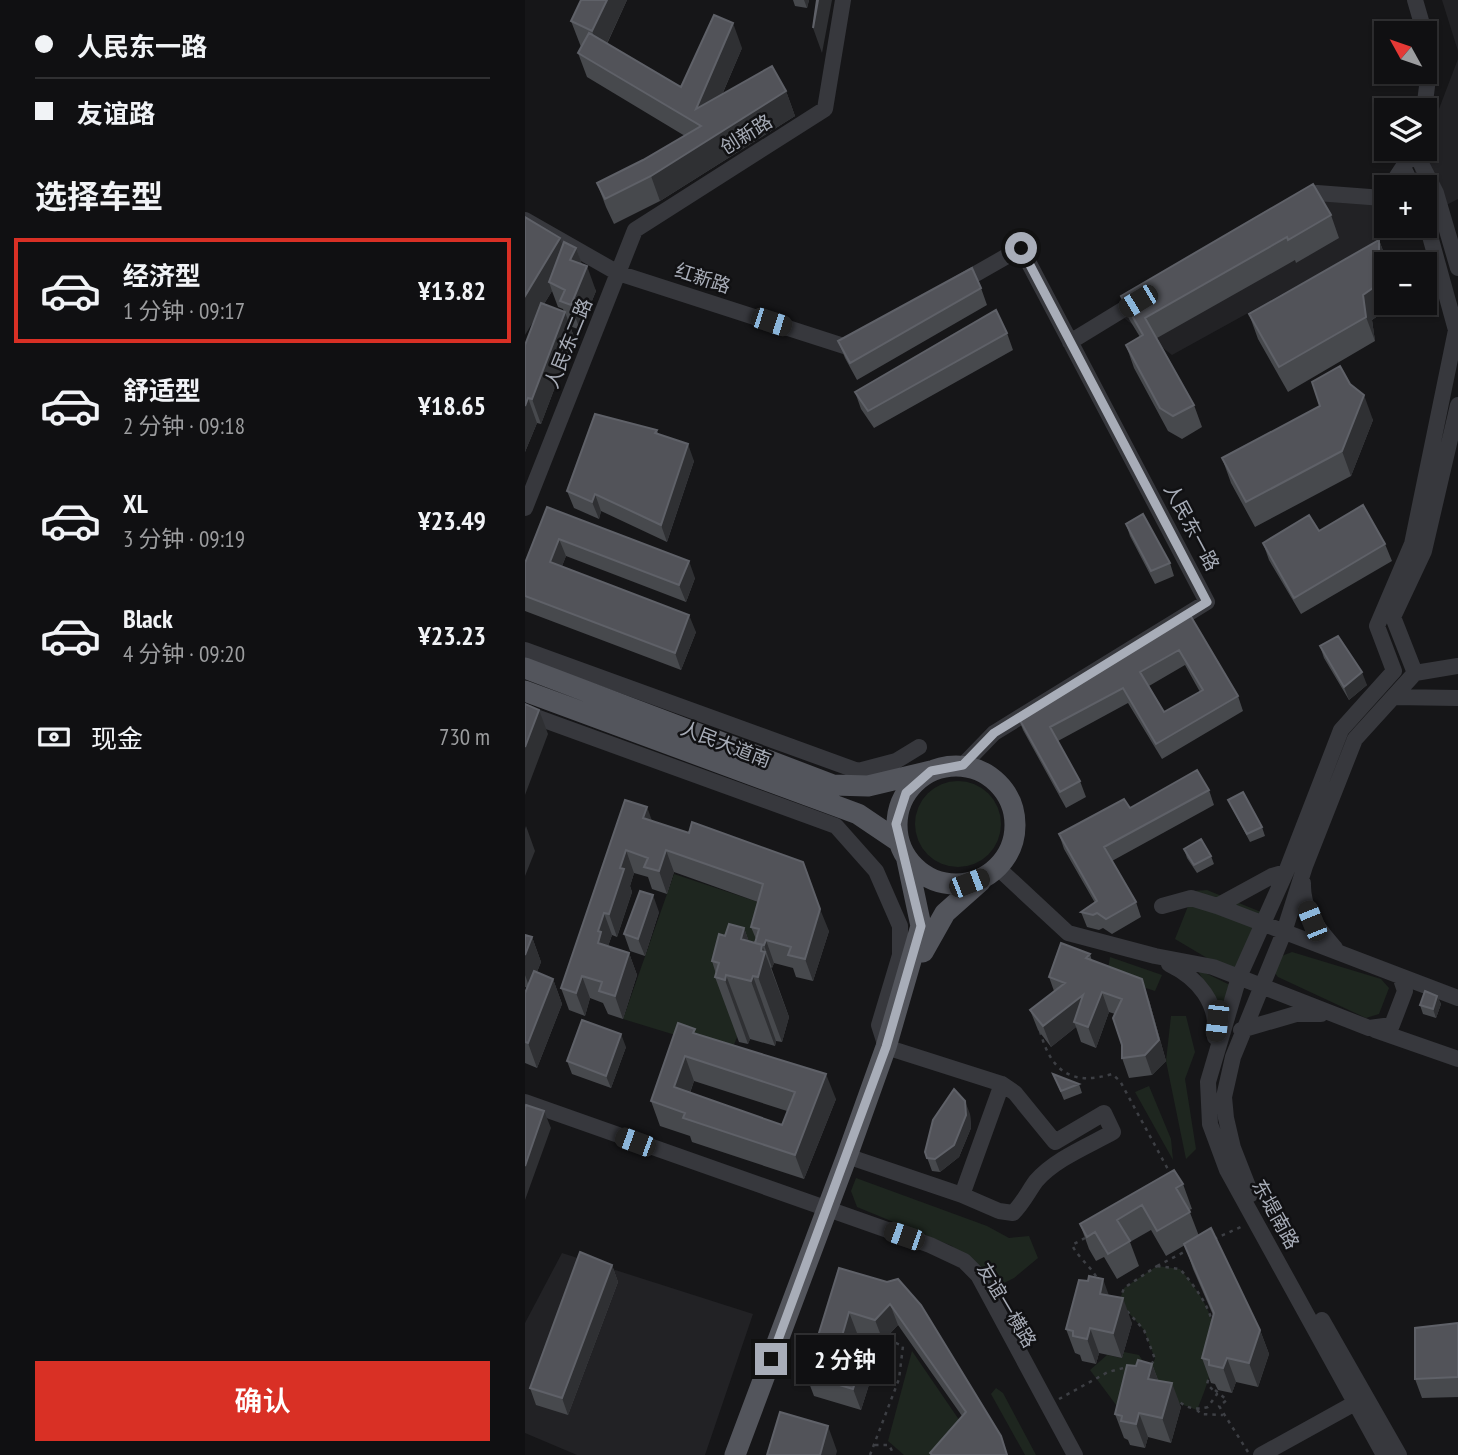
<!DOCTYPE html>
<html lang="zh">
<head>
<meta charset="utf-8">
<style>
  :root { --surface:#101012; --page:#1e1e20; --text:#f1f3f6; --muted:#9c9d9f; --line:#303032; --accent:#d93025 }
  body { margin:0; font-family:"PT Sans Narrow","Noto Sans SC",sans-serif; background:var(--page); color:var(--text); height:100vh; display:flex; flex-direction:column; font-size:26px; white-space:nowrap }
  * { box-sizing:border-box; margin:0 }
  p { font-size:23px; color:var(--muted) }
  .icon { flex:none; width:38px; height:38px; fill:none; stroke:currentColor; stroke-width:2; stroke-linecap:round; stroke-linejoin:round }
  .map { position:relative; flex:1; overflow:hidden }
  .side { display:flex; flex-direction:column; background:var(--surface); width:525px }
  .side>* { flex:none }
  .guide { display:grid; align-content:center; height:154px; padding:0 35px; background:var(--surface) }
  .needle { width:46px; rotate:310deg }
  .controls { position:absolute; left:849px; top:21px; display:grid; gap:14px }
  .controls a { display:grid; place-items:center; width:63px; height:63px; border-radius:0px; background:var(--surface); box-shadow:0 2px 5px #0004,0 0 0 2px var(--line); font-size:35px }
  .end { position:absolute; width:32px; height:32px; margin:-16px; border:9px solid #a8adb8; background:#111; box-shadow:0 0 0 4px #111 }
  .from { border-radius:50% }
  .bubble { position:absolute; height:49px; border-radius:0px; background:var(--surface); box-shadow:0 2px 5px #0004,0 0 0 2px var(--line); font-size:23px; font-weight:600; line-height:49px; text-align:center }
  .car { position:absolute; width:21px; height:42px; margin:-21px -10px; border-radius:9px; box-shadow:0 0 5px 2px #0007; background:linear-gradient(#222 24%,#8ab4d8 0 40%,#222 0 76%,#8ab4d8 0 86%,#222 0) }
  .guide b { display:flex; align-items:center; gap:24px; height:66px; font-size:26px }
  .guide b+b { border-top:2px solid var(--line) }
  .guide i { width:18px; height:18px; background:var(--text) }
  ul { padding:0; list-style:none }
  li { display:flex; align-items:center; gap:21px; height:105px; margin:0 14px 10px; padding:0 21px; border:4px solid transparent; border-radius:0px }
  li div { flex:1 }
  li b { display:block; font-size:26px }
  li em { font-style:normal; font-weight:600 }
  li.active { border-color:var(--accent) }
  li>.icon { width:63px; height:63px; stroke-width:1.5 }
  h2 { padding:0 35px; font-size:32px; line-height:84px }
  .pay { display:flex; align-items:center; gap:18px; height:77px; padding:0 35px; font-size:26px }
  .pay p { margin-inline-start:auto }
  .action { display:flex; gap:14px; margin-top:auto; padding:14px 35px }
  .action a { flex:1; height:80px; border-radius:0px; background:var(--accent); color:#fff; font-size:28px; font-weight:600; line-height:80px; text-align:center }
  main { display:flex; flex:1; min-height:0 }
  .map>svg:first-child { display:block }
  .built { fill:#222225 }
  .green { fill:#1e261f }
  .lines { fill:none; stroke-linecap:round; stroke-linejoin:round }
  .path { stroke:#3d3f44; stroke-width:2.5; stroke-dasharray:3.5 5; stroke-linecap:butt }
  .minor { stroke:#37383d; stroke-width:16 }
  .major { stroke:#53555c; stroke-width:21 }
  .wall { fill:#47494d; fill-rule:evenodd }
  .shaded-wall { fill:#2f3033 }
  .building { fill:#525359; stroke:#5f6168; stroke-width:2; fill-rule:evenodd }
  .route { stroke:#a8adb8; stroke-width:9 }
  .labels { text-anchor:middle; dominant-baseline:central; stroke-width:5; stroke-linejoin:round; paint-order:stroke }
  .street-label { font-size:19px; fill:#a8adb8; stroke:#111113 }
</style>
</head>
<body>
<main>
<section class="side">
<div class="guide">
<b><i class="from"></i>人民东一路</b>
<b><i></i>友谊路</b>
</div>
<h2>选择车型</h2>
<ul>
<li class="active"><svg class="icon" aria-label="car" viewBox="0 0 24 24"><path d="M5 17H2v-5l4-1 3-4h7l3 4 3 1v5h-3M9 17h6M6 11h13"/><circle cx="7" cy="17" r="2"/><circle cx="17" cy="17" r="2"/></svg><div><b>经济型</b><p>1 分钟 · 09:17</p></div><em>¥13.82</em></li>
<li><svg class="icon" aria-label="car" viewBox="0 0 24 24"><path d="M5 17H2v-5l4-1 3-4h7l3 4 3 1v5h-3M9 17h6M6 11h13"/><circle cx="7" cy="17" r="2"/><circle cx="17" cy="17" r="2"/></svg><div><b>舒适型</b><p>2 分钟 · 09:18</p></div><em>¥18.65</em></li>
<li><svg class="icon" aria-label="car" viewBox="0 0 24 24"><path d="M5 17H2v-5l4-1 3-4h7l3 4 3 1v5h-3M9 17h6M6 11h13"/><circle cx="7" cy="17" r="2"/><circle cx="17" cy="17" r="2"/></svg><div><b>XL</b><p>3 分钟 · 09:19</p></div><em>¥23.49</em></li>
<li><svg class="icon" aria-label="car" viewBox="0 0 24 24"><path d="M5 17H2v-5l4-1 3-4h7l3 4 3 1v5h-3M9 17h6M6 11h13"/><circle cx="7" cy="17" r="2"/><circle cx="17" cy="17" r="2"/></svg><div><b>Black</b><p>4 分钟 · 09:20</p></div><em>¥23.23</em></li>
</ul>
<div class="pay"><svg class="icon" aria-label="cash" viewBox="0 0 24 24"><path d="M3 7h18v10H3z"/><circle cx="12" cy="12" r="2"/></svg>现金<p>730 m</p></div>
<div class="action"><a>确认</a></div>
</section>
<div class="map">
<svg width="933" height="1455" viewBox="0 0 933 1455">
  <rect width="100%" height="100%" fill="#161618"/>
  <path class="built" d="M917 0H933V51Z
    M933 59V199L900 216V187H873L885 185Z
    M861 189V226H880L647 355 595 315 789 201Z
    M37 1253 228 1314 180 1455H52L0 1433V1323Z"/>
  <path class="green" d="M390 824a43 43 0 1 1 86 0a43 43 0 1 1-86 0Z
    M149 874 263 912 206 1052 98 1019Z
    M682 890 748 917 714 977 650 939 669 891Z
    M767 952 856 979 864 988 854 1014 841 1018 753 977 749 972 754 957Z
    M585 957 637 975 630 991 582 975Z
    M672 969 705 985 700 1020Z
    M646 1016H661L670 1052 660 1079 671 1149 661 1159 641 1061Z
    M624 1086 646 1139 648 1160 610 1092Z
    M331 1178 462 1226 484 1238 504 1236 513 1258 489 1278 469 1288 427 1246 332 1207 326 1191Z
    M632 1266 655 1269C700 1321 697 1349 672 1410L653 1403 603 1421 565 1370 582 1355 597 1358 599 1352 614 1355 623 1369 630 1359 619 1330 594 1302 599 1288Z
    M387 1351 441 1430 417 1455H379L363 1441Z
    M471 1388 478 1393 511 1455H500L466 1394Z"/>
  <g class="lines">
    <path class="path" d="M515 1031C526 1072 547 1086 587 1074L595 1081 645 1173
      M560 1238 547 1245C554 1259 566 1266 573 1280
      M689 1239 718 1226
      M632 1266 655 1269C690 1310 697 1332 682 1384L692 1394 683 1407C659 1413 655 1400 637 1388 632 1384 623 1384 616 1379L630 1359 619 1330 594 1302 599 1288Z
      M632 1266 663 1250
      M690 1390 702 1400 694 1406 723 1452
      M534 1399 583 1372 614 1364
      M672 1410 676 1414 698 1415
      M350 1445H364L369 1455
      M345 1455 374 1379 378 1346 366 1341"/>
    <path class="minor" d="M890 0 906 55 899 110
      M889 150 911 193 933 268
      M878 167 888 187
      M865 187 890 149
      M775 204 792 193 858 198 861 193
      M0 220 93 273 322 347 334 340
      M433 284 496 248 682 602 469 733 438 765
      M545 342 617 298
      M0 508 110 230 300 109 318 0
      M0 650 333 771 371 761 394 747
      M890 673 933 666
      M868 697 933 698
      M0 713 311 826 351 871 375 926V955L354 1025 361 1047 477 1084 437 1195 322 1156
      M473 868 543 933 630 956 688 967 844 1028 867 1025 880 991 875 976 692 906
      M778 883C777 911 793 928 810 948
      M637 906 666 898 692 906 747 876 761 872
      M644 964C673 978 694 1003 690 1037
      M875 976 933 998
      M716 1030 771 1014H796
      M850 1030 933 1059
      M0 1102 405 1245 439 1261 453 1275 550 1455
      M726 1194 708 1148 701 1118 699 1097 708 1057 759 932 780 866 830 739 890 673 868 617 899 551 933 405
      M437 1195 474 1211 488 1213C498 1203 503 1192 511 1181 530 1159 563 1146 588 1132L579 1113 530 1142 490 1093 477 1084
      M797 1320 874 1455
      M736 1455 830 1403
      M859 1455 702 1170 685 1124 683 1082 714 977 761 872 816 730 869 671 852 626 887 544 931 330 900 218"/>
    <path class="major" d="M0 668 308 785 343 786 406 771
      M0 691 333 814 373 841
      M372 825a59 59 0 1 1 118 0a59 59 0 1 1-118 0Z
      M398 952 420 913 456 881
      M210 1455 322 1156 361 1047 396 926 382 860"/>
  </g>
  <path class="wall" d="M56 0H102L82 44 156 87 217 48 197 95 261 91 270 116 135 201 89 224 81 207 72 183 118 160 160 136 62 77 53 53 56 47 46 21Z
    M268 0H284L282 8 270 6Z
    M806 215 814 238 771 263 770 260 632 338 669 405 677 427 657 439 643 431 609 368 601 345 615 337 604 319 596 296Z
    M854 240 863 264H861V286L857 294 861 310 847 320 850 341 763 392 733 339 724 314Z
    M38 245 51 248 57 265 71 291 55 330 45 326 49 337 16 424 12 423 0 452V345ZM27 291 33 307 38 309 39 312 19 304Z
    M456 288 462 305 332 380 320 358 313 341Z
    M482 333 488 350 349 428 336 409 330 392Z
    M825 384 848 420 826 476 730 527 706 483 697 458 795 406Z
    M132 430 133 434 169 461 142 542 76 511 74 519 49 508 42 491Z
    M22 507 170 578 161 602 41 556 37 566 171 632 156 670 0 611V563Z
    M601 524 645 563 649 576 630 584 605 536Z
    M794 531 860 544 867 561 776 614 744 560 738 543Z
    M665 615 713 696 718 711 637 759 603 703 533 741 555 781 561 797 541 808 498 730 492 715 584 666ZM660 665 675 692 639 712 624 686Z
    M795 646 842 685 824 700 799 658Z
    M684 790 689 805 587 861 611 902 616 917 587 934 578 928 574 930 562 927 556 912 570 903 539 849 534 834 605 808Z
    M100 800 127 821 164 833 167 822 304 931 288 981 271 977 268 968 249 963 247 968 246 967 264 1017 257 1042 251 1041 250 1046 225 1039 223 1044 214 1042 190 977 191 974 187 961 200 936 219 928 224 942 230 943 231 939 226 927 233 902 149 872 142 894 127 889 123 877 109 873 105 886 107 892 92 937 87 935 83 946 104 953 112 975 98 1019 83 1014 78 1003 65 998 60 1016 44 1010 36 988Z
    M703 800 737 827 740 836 725 842 707 808Z
    M659 849 686 856 689 864 672 873 662 858Z
    M134 912 120 956 105 951 99 934Z
    M0 935 7 937 16 962 12 972 28 979 37 1004 12 1068 0 1063V993L2 988 0 987Z
    M565 954 567 961 624 1000 641 1061 627 1075 604 1078 597 1058V1045L590 1014 584 1012 571 1048 556 1042 551 1027 526 1047 513 1030 505 1010 529 991 524 977Z
    M912 996 916 1004 911 1018 898 1014 895 1005Z
    M172 1035 311 1099 279 1179 167 1142 165 1136 135 1126 126 1101ZM169 1081 262 1111 257 1125 165 1093Z
    M101 1047 86 1088 47 1074 42 1061Z
    M528 1074 554 1084 557 1093 539 1100Z
    M445 1114 446 1128 434 1157 415 1172 407 1171 400 1152Z
    M658 1184 667 1209 664 1210 674 1236 735 1330 744 1354 733 1387 711 1382 707 1393 693 1390 690 1384 686 1383 677 1358 688 1315 668 1269 660 1245 641 1256 626 1230 605 1242 614 1266 592 1279 579 1257 571 1261 564 1249 555 1224Z
    M87 1265 93 1282 43 1415 11 1405 5 1388Z
    M314 1268 362 1282 483 1455H406L405 1453 437 1416 373 1325 358 1341 332 1333 328 1347 348 1372 336 1410 289 1396 281 1375Z
    M584 1296 607 1323 597 1358 574 1353 571 1364 557 1361 555 1355 550 1353 541 1329Z
    M933 1323V1397L897 1398 890 1379Z
    M627 1364 633 1380 656 1407 646 1443 623 1437 620 1448 605 1445 603 1440 599 1438 590 1414 611 1366Z"/>
  <path class="shaded-wall" d="M82 0H102L76 56 67 31Z
    M279 0H284L282 8Z
    M293 0H307L297 53 288 28Z
    M208 23 217 48 180 134 171 109Z
    M261 91 270 116 135 201 126 176Z
    M35 238 44 263 24 282 27 291 0 335V296Z
    M854 240 863 264H861V286L857 294 861 310 847 320 850 341 841 317 838 295 848 269Z
    M51 248 60 272 62 266 71 291 55 330 46 305 45 260Z
    M40 312 49 337 16 424 7 399Z
    M839 395 848 420 826 476 817 451Z
    M3 398 12 423 0 452V406Z
    M163 444 169 461 142 542 136 525Z
    M70 494 76 511 74 519 67 502Z
    M34 539 41 556 32 579 25 562Z
    M164 561 170 578 161 602 154 585Z
    M164 615 171 632 156 670 150 653Z
    M837 672 842 685 824 700 819 687Z
    M14 710 23 734 0 795V747Z
    M122 807 130 829 118 818Z
    M1 826 10 851 0 876V829Z
    M101 850 109 873 105 886 107 892 92 937 84 914 95 868Z
    M141 850 149 872 142 894 134 871Z
    M128 895 134 912 120 956 113 939Z
    M295 909 304 931 288 981 280 959Z
    M79 913 87 935 82 949 73 943V931Z
    M219 928 235 972 236 951 237 945 264 1017 257 1042 233 977 216 939Z
    M7 937 16 962 5 989 0 975V955Z
    M241 940 249 963 247 968 239 945Z
    M104 953 112 975 98 1019 90 996Z
    M201 975 225 1039 223 1044 200 980Z
    M57 976 65 998 60 1016 51 993Z
    M228 976 251 1041 250 1046 226 981Z
    M28 979 37 1004 12 1068 3 1043Z
    M617 979 624 1000 641 1061 627 1075 620 1055Z
    M577 992 584 1012 571 1048 563 1027Z
    M558 995 549 1022 551 1027 526 1047 518 1026Z
    M912 996 916 1004 911 1018 908 1009Z
    M96 1034 101 1047 86 1088 81 1076Z
    M160 1056 169 1081 158 1112 149 1087Z
    M301 1074 311 1099 279 1179 270 1155Z
    M440 1101 445 1114 446 1128 434 1157 415 1172 410 1159Z
    M19 1111 26 1128 0 1200V1166Z
    M87 1265 93 1282 43 1415 37 1398Z
    M578 1279 587 1304 575 1294Z
    M598 1298 607 1323 597 1358 588 1333Z
    M365 1304 373 1325 358 1341 350 1320Z
    M324 1312 332 1333 322 1364 315 1343Z
    M565 1328 574 1353 571 1364 562 1339Z
    M735 1330 744 1354 733 1387 724 1363Z
    M340 1351 348 1372 336 1410 328 1389Z
    M702 1358 711 1382 707 1393 698 1368Z
    M627 1364 636 1388 623 1379Z
    M647 1383 656 1407 646 1443 637 1418Z
    M614 1413 623 1437 620 1448 611 1424Z
    M303 1426 312 1451 311 1455H295Z"/>
  <path class="building" d="M56 0H82L67 31 46 21Z
    M292 0H293L288 28Z
    M189 15 208 23 171 109 247 66 261 91 126 176 80 199 72 183 118 160 176 126 53 53 64 33 156 87Z
    M788 184 806 215 763 240 762 237 620 318 669 405 648 416 635 408 601 345 618 335 596 296Z
    M0 217 35 238 0 296Z
    M854 240V258L848 269 852 285 838 295 841 317 754 367 724 314Z
    M39 242 51 248 45 260 62 266 46 305 35 301 40 290 24 282Z
    M447 268 456 288 325 363 313 341Z
    M16 303 40 312 7 399 3 398 0 406V345Z
    M471 310 482 333 343 411 330 392Z
    M815 366 825 384 839 395 817 451 721 502 697 458 795 406 787 382Z
    M70 414 132 430 130 433 163 444 136 525 70 494 67 502 42 491Z
    M838 505 860 544 769 598 738 543 784 515 794 531Z
    M22 507 164 561 154 585 34 539 25 562 164 615 150 653 0 596V563Z
    M618 514 645 563 626 571 601 524Z
    M665 615 713 696 631 744 598 688 525 727 555 781 535 792 492 715 584 666ZM654 650 678 690 639 712 615 672Z
    M813 636 837 672 819 687 795 646Z
    M0 704 14 710 0 747Z
    M672 770 684 790 579 847 611 902 581 919 572 913 568 915 556 912 572 901 534 834 599 799 605 808Z
    M718 792 737 827 722 834 703 800Z
    M100 800 122 807 118 818 164 833 167 822 278 862 295 909 280 959 263 955 266 947 241 940 239 945 230 943 234 929 226 927 238 884 141 850 134 871 119 867 123 858 101 850 95 868 99 869 84 914 79 913 73 931 76 932 73 943 104 953 90 996 74 991 77 982 57 976 51 993 36 988Z
    M676 839 686 856 669 865 659 849Z
    M115 891 128 895 113 939 99 934Z
    M204 924 219 928 216 939 237 945 236 951 240 952 233 977 228 976 226 981 201 975 200 980 190 977 194 963 187 961 194 934 200 936Z
    M0 935 7 937 0 955Z
    M536 943 565 954 561 958 617 979 634 1040 620 1055 597 1058V1045L588 1018 597 999 577 992 563 1027 549 1022 558 995 518 1026 505 1010 540 983 524 977Z
    M9 971 28 979 3 1043 0 1042V993Z
    M900 991 912 996 908 1009 895 1005Z
    M57 1020 96 1034 81 1076 42 1061Z
    M153 1023 170 1029 168 1033 301 1074 270 1155 158 1118 160 1113 126 1101ZM160 1056 270 1092 257 1125 149 1087Z
    M528 1074 554 1084 536 1091Z
    M429 1089 440 1101 441 1115 429 1145 410 1159 402 1158 400 1152 408 1120Z
    M1 1105 19 1111 0 1166V1108Z
    M649 1170 658 1184 651 1188 665 1212 632 1231 617 1205 592 1220 605 1241 583 1254 570 1232 562 1237 555 1224Z
    M686 1228 735 1330 724 1363 702 1358 698 1368 684 1365V1360L677 1358 689 1313 659 1244Z
    M55 1252 87 1265 37 1398 5 1388Z
    M314 1268 362 1282 373 1279 396 1305 476 1436 482 1455H407L405 1453 441 1412 365 1304 350 1320 324 1312 315 1343 340 1351 328 1389 281 1375Z
    M564 1276 578 1279 575 1294 598 1298 588 1333 565 1328 562 1339 548 1336V1331L541 1329 554 1280 563 1281Z
    M933 1323V1377L890 1379V1328Z
    M613 1360 627 1364 623 1379 647 1383 637 1418 614 1413 611 1424 596 1421 597 1416 590 1414 602 1365 611 1366Z
    M255 1412 303 1426 295 1455H242Z"/>
  <g class="lines">
    <path class="route" d="M246 1359 361 1047 396 926 371 824 381 793 406 771 438 765 469 733 682 602 496 248"/>
  </g>
  <g class="labels">
    <g class="street-label">
      <text transform="translate(221 134) rotate(-32)">创新路</text>
      <text transform="translate(178 278) rotate(18)">红新路</text>
      <text transform="translate(43 343) rotate(-68)">人民东二路</text>
      <text transform="translate(667 527) rotate(62)">人民东一路</text>
      <text transform="translate(201 744) rotate(21)">人民大道南</text>
      <text transform="translate(751 1214) rotate(61)">东堤南路</text>
      <text transform="translate(482 1305) rotate(59)">友谊一横路</text>
    </g>
  </g>
</svg>
<div class="controls">
<a><svg class="needle" viewBox="-14 -14 28 28"><path d="M0-13l5 13h-10z" fill="#e53935"/><path d="M0 13l5-13h-10z" fill="#9c9d9f"/></svg></a>
<a><svg class="icon" aria-label="layers" viewBox="0 0 24 24"><path d="M12 4l9 5-9 5-9-5zM3 14l9 5 9-5"/></svg></a>
<a>+</a>
<a>−</a>
</div>
<i class="end from" style="left:496px;top:248px"></i>
<i class="end" style="left:246px;top:1359px"></i>
<div class="bubble" style="left:271px;top:1335px;width:98px">2 分钟</div>
<i class="car" style="left:613px;top:301px;rotate:239deg"></i>
<i class="car" style="left:246px;top:322px;rotate:108deg"></i>
<i class="car" style="left:444px;top:883px;rotate:69deg"></i>
<i class="car" style="left:787px;top:921px;rotate:338deg"></i>
<i class="car" style="left:692px;top:1021px;rotate:186deg"></i>
<i class="car" style="left:110px;top:1142px;rotate:290deg"></i>
<i class="car" style="left:379px;top:1236px;rotate:289deg"></i>
</div>
</main>
</body>
</html>
